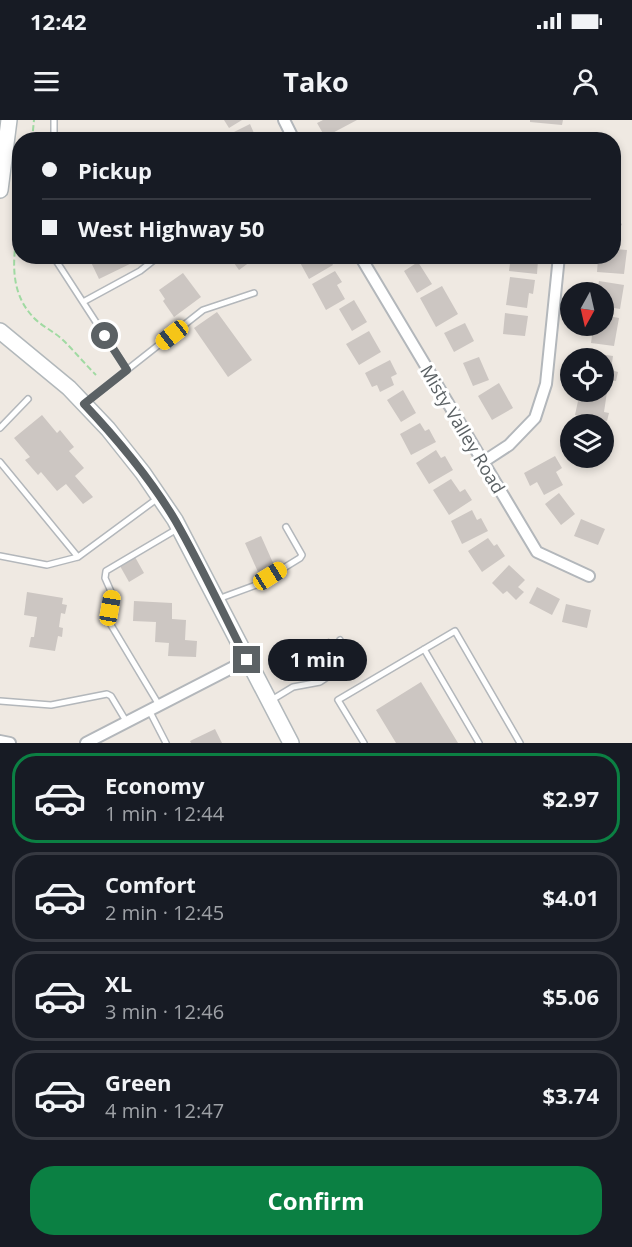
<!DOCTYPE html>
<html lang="en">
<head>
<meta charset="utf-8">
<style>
  :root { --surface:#171b24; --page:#20242c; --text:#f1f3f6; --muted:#9ea1a6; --line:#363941; --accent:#0b8043 }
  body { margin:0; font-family:"Open Sans",sans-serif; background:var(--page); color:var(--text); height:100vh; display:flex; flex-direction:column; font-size:22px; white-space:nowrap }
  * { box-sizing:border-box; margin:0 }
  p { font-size:20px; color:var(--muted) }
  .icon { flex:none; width:33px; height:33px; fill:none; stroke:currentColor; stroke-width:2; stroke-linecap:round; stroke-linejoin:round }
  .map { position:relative; height:623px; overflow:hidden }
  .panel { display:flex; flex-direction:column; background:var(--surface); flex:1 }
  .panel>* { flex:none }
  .guide { position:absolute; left:12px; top:12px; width:609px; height:132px; border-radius:24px; box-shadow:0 3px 9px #0003; display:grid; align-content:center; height:132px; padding:0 30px; background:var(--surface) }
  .needle { width:39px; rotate:188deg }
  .controls { position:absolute; left:560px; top:162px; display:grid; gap:12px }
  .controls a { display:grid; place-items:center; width:54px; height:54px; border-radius:50%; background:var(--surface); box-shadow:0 3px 9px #0003; font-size:30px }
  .end { position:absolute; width:27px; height:27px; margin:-14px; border:8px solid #5b6164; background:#fff; box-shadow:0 0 0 3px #fff }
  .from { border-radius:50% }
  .bubble { position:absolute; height:42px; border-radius:21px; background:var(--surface); box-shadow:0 3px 9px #0003; font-size:20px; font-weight:700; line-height:42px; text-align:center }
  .car { position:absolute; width:18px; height:36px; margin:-18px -9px; border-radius:8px; box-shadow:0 0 4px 2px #0007; background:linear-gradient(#f5c518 24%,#345 0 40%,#f5c518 0 76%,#345 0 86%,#f5c518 0) }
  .guide b { display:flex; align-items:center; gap:21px; height:57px; font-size:22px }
  .guide b+b { border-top:2px solid var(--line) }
  .guide i { width:15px; height:15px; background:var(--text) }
  ul { padding:10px 0 0; list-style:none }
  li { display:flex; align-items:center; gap:18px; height:90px; margin:0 12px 9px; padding:0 18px; border:3px solid var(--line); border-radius:24px }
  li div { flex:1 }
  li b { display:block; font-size:22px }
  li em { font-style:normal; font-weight:700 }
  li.on { border-color:var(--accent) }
  li>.icon { width:54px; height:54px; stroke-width:1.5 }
  .primary-button { display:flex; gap:12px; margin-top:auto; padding:12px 30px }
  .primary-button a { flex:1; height:69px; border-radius:24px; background:var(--accent); color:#fff; font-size:24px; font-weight:700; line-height:69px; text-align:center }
  .status { display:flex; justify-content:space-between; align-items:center; height:42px; padding:0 30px; background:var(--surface); direction:ltr }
  .status svg { height:16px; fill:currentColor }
  header { display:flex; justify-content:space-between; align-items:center; height:78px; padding:0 30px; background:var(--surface); font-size:27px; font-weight:700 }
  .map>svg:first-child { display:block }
  .building { fill:#ccc6c2 }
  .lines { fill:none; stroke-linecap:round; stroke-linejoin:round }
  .lane-casing { stroke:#b3b7bb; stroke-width:8 }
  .street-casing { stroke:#b3b7bb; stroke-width:14 }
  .secondary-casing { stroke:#b2b8bb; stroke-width:18 }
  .path { stroke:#a0daa2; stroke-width:2; stroke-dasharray:6 3; stroke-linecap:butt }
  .lane { stroke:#fff; stroke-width:5 }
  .street { stroke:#fff; stroke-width:10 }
  .secondary { stroke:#fff; stroke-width:15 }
  .route { stroke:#5b6164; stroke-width:8 }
  .labels { text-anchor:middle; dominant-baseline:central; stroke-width:6; stroke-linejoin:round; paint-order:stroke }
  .street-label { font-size:18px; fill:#5b6164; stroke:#fff }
</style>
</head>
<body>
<div class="status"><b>12:42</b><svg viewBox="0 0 49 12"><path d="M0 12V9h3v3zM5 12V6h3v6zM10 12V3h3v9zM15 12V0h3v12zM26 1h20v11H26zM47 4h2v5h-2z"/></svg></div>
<header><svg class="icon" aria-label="menu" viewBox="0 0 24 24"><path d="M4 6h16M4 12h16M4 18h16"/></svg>Tako<svg class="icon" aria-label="person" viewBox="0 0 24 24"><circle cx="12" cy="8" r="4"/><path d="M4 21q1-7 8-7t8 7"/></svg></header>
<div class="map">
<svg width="632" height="623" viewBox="0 0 632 623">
  <rect width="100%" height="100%" fill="#efe9e2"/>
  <path class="building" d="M224 0H242L229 8Z
    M323 0H357L325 17 317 3Z
    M530 0H563L562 5 530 2Z
    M250 4 257 20H238L234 12Z
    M410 14 411 20H386L385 17Z
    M614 88 622 105 614 109Z
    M614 129 627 130 624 154 597 152 598 139H602V136H614Z
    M88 136H134L136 141 99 159Z
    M229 136H258L239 150Z
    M299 136H328L333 145 309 159 297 137Z
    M511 136H535V140H538L537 154 509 151Z
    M418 142 432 164 417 173 404 151Z
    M335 151 342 162 337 165 345 179 326 190 312 164Z
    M183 153 201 177 174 197 163 181 165 179 159 170Z
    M510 157 535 160 533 174 529 173 527 188 506 185Z
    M599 161 624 165 620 189 603 186V172H597Z
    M442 166 458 194 436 207 420 178Z
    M354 180 367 202 352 211 339 189Z
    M217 192 252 240 228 257 194 208Z
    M505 193 528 196 525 216 503 214Z
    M603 195 619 198 614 226 591 223 593 208 585 206H603Z
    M465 203 474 221 454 232 444 213Z
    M369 211 381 232 359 245 346 224Z
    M585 232 613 236 611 250 618 252 616 261 603 259V238H584Z
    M479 237 489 260 473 266 463 243Z
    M390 240 397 254 391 257 394 265 380 272 377 265 372 267 365 253Z
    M499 263 513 288 492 300 478 276Z
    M403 270 416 293 401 302 387 280Z
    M586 272H607L604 292 609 293 607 301 575 295 578 281 584 282Z
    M42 295 57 313 60 310 74 327 69 331 84 348 75 356 93 377 83 384 66 364 57 371 41 352 38 355 25 340 30 337 14 318Z
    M420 303 425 311 429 309 436 322 411 335 400 314Z
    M436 330 441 338 445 336 453 350 429 364 416 343Z
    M555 336 562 348 556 352 563 365 544 375 537 362 530 366 524 353Z
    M451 359 460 372 465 369 472 380 449 395 433 370Z
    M559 373 575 394 561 405 545 384Z
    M472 390 477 400 481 398 488 411 462 424 451 401Z
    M581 399 605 409 598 425 574 416Z
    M261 416 274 445 258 452 245 423Z
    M488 418 494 426 497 424 505 436 482 452 468 431Z
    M135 437 144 453 129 462 120 446Z
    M509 445 525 460 518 467 524 472 516 480 507 471 503 474 492 463Z
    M537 467 560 479 552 495 529 483Z
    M27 472 63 478 62 484 67 485 65 494 61 493 59 507 63 508 62 517 58 516 55 531 29 527 31 517H34L37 497 24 495Z
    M134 481 172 483V499L186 500 185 520 197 521 196 537 168 536 169 523 155 522 156 502 133 501Z
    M566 484 591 490 587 508 562 502Z
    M329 518 342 542 317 555 305 531Z
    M421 562 458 623H396L376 590Z
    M215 609 222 623H191L190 621Z"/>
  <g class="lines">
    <defs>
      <path id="lane" d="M54 0V20
        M55 136V139L127 250
        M83 182 140 151 159 136
        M85 283 203 190 254 173
        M0 308 28 279
        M0 342 78 437
        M0 436 47 445 78 437 158 378
        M218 479 256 465 300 438 302 435 286 407
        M424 529 479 623
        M0 581 51 585 107 574 111 576 126 601
        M270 581 293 567 320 562 346 545 350 536 340 520
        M159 585 108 500 113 476 105 458 106 451 177 409
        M149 590 166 623
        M364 623 338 580 455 511 520 623"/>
      <path id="street" d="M284 0 294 20
        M360 136 537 432 589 456
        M483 342 509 325 535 298 546 264 559 136
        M0 621 10 623
        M86 623 247 540"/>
      <path id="secondary" d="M0 70 9 0
        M0 211 69 268 108 309 143 353 175 400 291 623"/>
    </defs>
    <use href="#lane" class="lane-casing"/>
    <use href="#street" class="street-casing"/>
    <use href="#secondary" class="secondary-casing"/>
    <path class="path" d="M32 20 34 0
      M20 95C14 131 6 169 34 198 43 207 55 212 64 221 75 232 85 244 96 255"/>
    <use href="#lane" class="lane"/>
    <use href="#street" class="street"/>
    <use href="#secondary" class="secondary"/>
  </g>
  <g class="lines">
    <path class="route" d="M105 216 127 250 84 284C118 320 150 358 175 400 201 445 223 493 247 540"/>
  </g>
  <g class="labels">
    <g class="street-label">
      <text transform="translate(463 309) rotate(59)">Misty Valley Road</text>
    </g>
  </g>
</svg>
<div class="controls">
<a><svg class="needle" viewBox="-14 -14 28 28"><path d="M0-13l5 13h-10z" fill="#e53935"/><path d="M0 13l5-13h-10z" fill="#9ea1a6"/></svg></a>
<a><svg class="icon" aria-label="locate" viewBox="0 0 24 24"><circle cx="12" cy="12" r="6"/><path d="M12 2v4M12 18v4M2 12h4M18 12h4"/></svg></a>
<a><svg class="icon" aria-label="layers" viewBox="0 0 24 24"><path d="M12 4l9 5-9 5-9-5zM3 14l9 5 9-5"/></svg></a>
</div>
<i class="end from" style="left:105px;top:216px"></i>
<i class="end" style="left:247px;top:540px"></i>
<div class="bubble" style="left:268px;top:519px;width:99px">1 min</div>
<i class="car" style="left:172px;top:215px;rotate:232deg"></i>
<i class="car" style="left:270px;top:456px;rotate:58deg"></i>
<i class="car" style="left:110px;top:488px;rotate:10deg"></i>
<div class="guide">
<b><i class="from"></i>Pickup</b>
<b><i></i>West Highway 50</b>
</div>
</div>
<section class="panel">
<ul>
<li class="on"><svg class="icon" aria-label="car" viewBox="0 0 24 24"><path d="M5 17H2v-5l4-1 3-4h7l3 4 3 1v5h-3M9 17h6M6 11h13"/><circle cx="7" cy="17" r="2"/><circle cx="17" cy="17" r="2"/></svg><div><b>Economy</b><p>1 min · 12:44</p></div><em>$2.97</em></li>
<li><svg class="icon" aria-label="car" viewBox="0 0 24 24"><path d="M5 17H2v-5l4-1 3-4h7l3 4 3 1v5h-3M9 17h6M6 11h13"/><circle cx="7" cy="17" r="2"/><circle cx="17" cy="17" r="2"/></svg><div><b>Comfort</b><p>2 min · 12:45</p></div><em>$4.01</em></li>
<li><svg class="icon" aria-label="car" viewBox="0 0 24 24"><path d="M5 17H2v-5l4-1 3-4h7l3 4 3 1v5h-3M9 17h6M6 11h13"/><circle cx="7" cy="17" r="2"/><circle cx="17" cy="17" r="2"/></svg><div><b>XL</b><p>3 min · 12:46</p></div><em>$5.06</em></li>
<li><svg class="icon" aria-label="car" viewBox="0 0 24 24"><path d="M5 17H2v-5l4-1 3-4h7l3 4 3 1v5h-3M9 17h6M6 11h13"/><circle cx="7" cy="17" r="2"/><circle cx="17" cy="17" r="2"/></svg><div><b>Green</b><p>4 min · 12:47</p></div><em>$3.74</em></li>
</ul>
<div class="primary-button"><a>Confirm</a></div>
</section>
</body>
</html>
